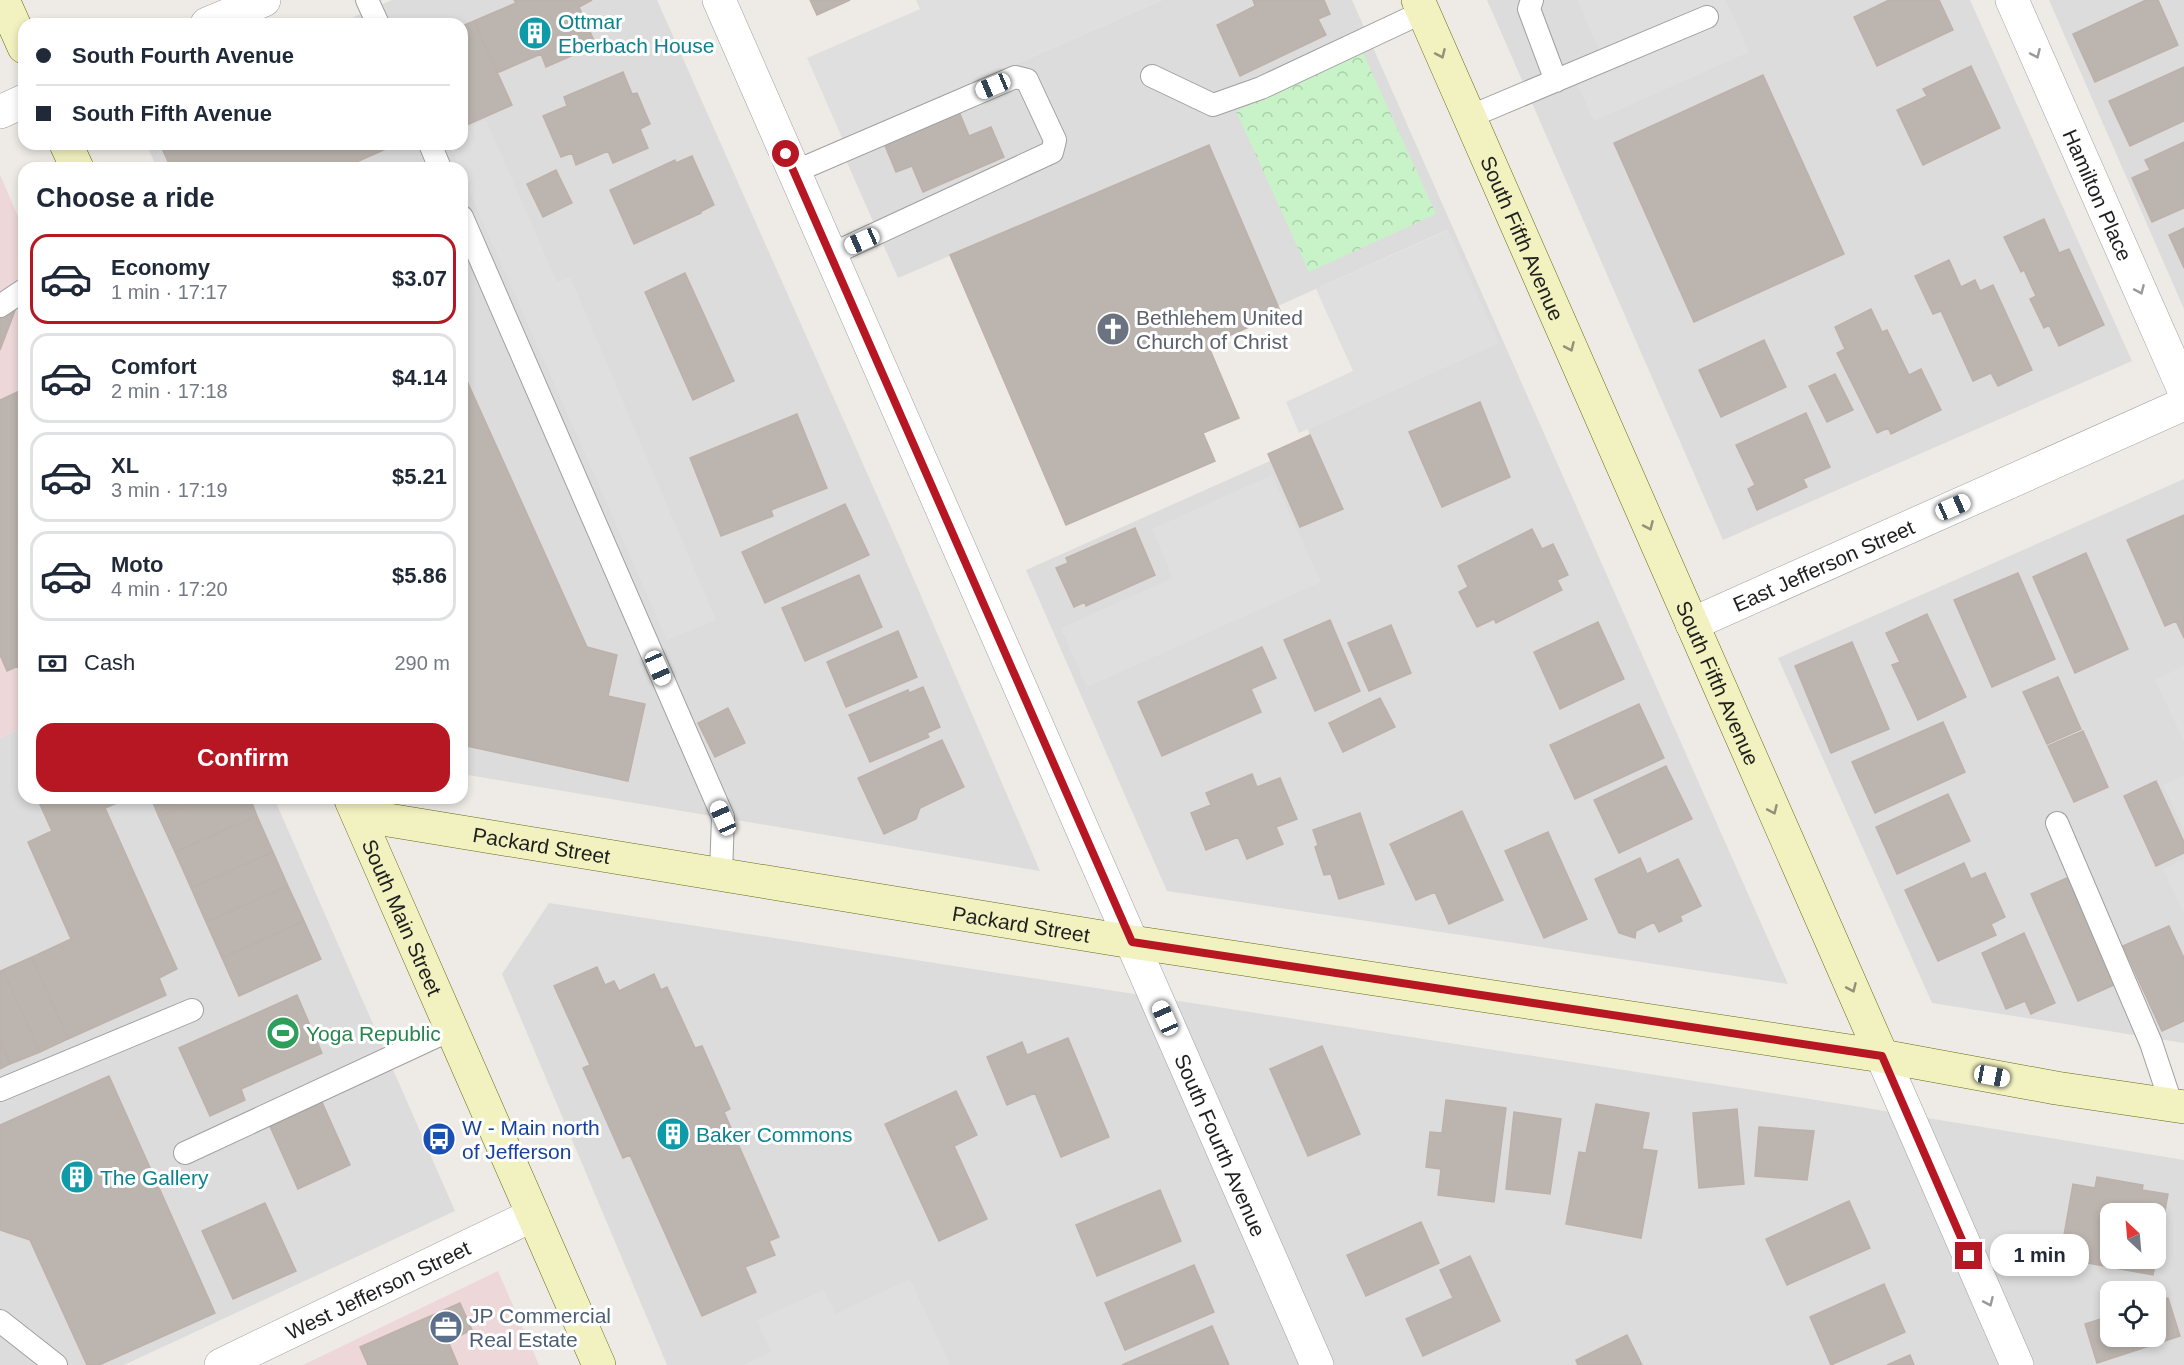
<!DOCTYPE html>
<html lang="en">
<head>
<meta charset="utf-8">
<style>
  :root { --surface:#fff; --page:#f6f6f7; --text:#1f2937; --muted:#747a83; --line:#e0e1e3; --accent:#b61723 }
  body { margin:0; font-family:Arial,sans-serif; background:var(--page); color:var(--text); height:100vh; display:flex; flex-direction:column; font-size:22px; white-space:nowrap }
  * { box-sizing:border-box; margin:0 }
  p { font-size:20px; color:var(--muted) }
  .icon { flex:none; width:33px; height:33px; fill:none; stroke:currentColor; stroke-width:2; stroke-linecap:round; stroke-linejoin:round }
  .map { position:relative; flex:1; overflow:hidden }
  .details { position:absolute; left:18px; top:162px; width:450px; height:642px; display:flex; flex-direction:column; background:var(--surface); border-radius:18px; box-shadow:0 3px 9px #0003 }
  .details>* { flex:none }
  .guide { position:absolute; left:18px; top:18px; width:450px; height:132px; border-radius:18px; box-shadow:0 3px 9px #0003; display:grid; align-content:center; height:132px; padding:0 18px; background:var(--surface) }
  .needle { width:39px; rotate:334deg }
  .buttons { position:absolute; left:2100px; top:1203px; display:grid; gap:12px }
  .buttons a { display:grid; place-items:center; width:66px; height:66px; border-radius:12px; background:var(--surface); box-shadow:0 3px 9px #0003; font-size:30px }
  .end { position:absolute; width:27px; height:27px; margin:-14px; border:8px solid #b61723; background:#fff; box-shadow:0 0 0 3px #fff }
  .from { border-radius:50% }
  .bubble { position:absolute; height:42px; border-radius:18px; background:var(--surface); box-shadow:0 3px 9px #0003; font-size:20px; font-weight:700; line-height:42px; text-align:center }
  .car { position:absolute; width:18px; height:36px; margin:-18px -9px; border-radius:8px; box-shadow:0 0 4px 2px #0007; background:linear-gradient(#fff 24%,#345 0 40%,#fff 0 76%,#345 0 86%,#fff 0) }
  .guide b { display:flex; align-items:center; gap:21px; height:57px; font-size:22px }
  .guide b+b { border-top:2px solid var(--line) }
  .guide i { width:15px; height:15px; background:var(--text) }
  ul { padding:0; list-style:none }
  li { display:flex; align-items:center; gap:18px; height:90px; margin:0 12px 9px; padding:0 6px; border:3px solid var(--line); border-radius:18px }
  li div { flex:1 }
  li b { display:block; font-size:22px }
  li em { font-style:normal; font-weight:700 }
  li.selected { border-color:var(--accent) }
  li>.icon { width:54px; height:54px; stroke-width:1.5 }
  h2 { padding:0 18px; font-size:27px; line-height:72px }
  .pay { display:flex; align-items:center; gap:15px; height:66px; padding:0 18px; font-size:22px }
  .pay p { margin-inline-start:auto }
  .action { display:flex; gap:12px; margin-top:auto; padding:12px 18px }
  .action a { flex:1; height:69px; border-radius:18px; background:var(--accent); color:#fff; font-size:24px; font-weight:700; line-height:69px; text-align:center }
  .map>svg:first-child { display:block }
  .residential { fill:#dddcdc; fill-rule:evenodd }
  .commercial { fill:#edd7d8 }
  .park { fill:url(#park-crowns) }
  .parking { fill:#dfdfdf }
  .building { fill:#bbb4af; stroke:#beb1aa; stroke-width:1.5; fill-rule:evenodd }
  .lines { fill:none; stroke-linecap:round; stroke-linejoin:round }
  .service-casing { stroke:#a0a0a0; stroke-width:24 }
  .minor-casing { stroke:#a0a0a0; stroke-width:34 }
  .tertiary-casing { stroke:#a0a0a0; stroke-width:34 }
  .secondary-casing { stroke:#676a12; stroke-width:34 }
  .service { stroke:#fff; stroke-width:22 }
  .minor { stroke:#fff; stroke-width:33 }
  .tertiary { stroke:#fff; stroke-width:33 }
  .secondary { stroke:#f2f1c0; stroke-width:33 }
  .oneway { stroke:#939278 }
  .oneway2 { stroke:#9a9a9a }
  .route { stroke:#b61723; stroke-width:8 }
  .labels { text-anchor:middle; dominant-baseline:central; stroke-width:6; stroke-linejoin:round; paint-order:stroke }
  .culture-label { font-size:21px; fill:#0d838f; stroke:#fff; text-anchor:start }
  .street-label { font-size:21px; fill:#1f1f1f; stroke:#fff }
  .worship-label { font-size:21px; fill:#5b616d; stroke:#fff; text-anchor:start }
  .leisure-label { font-size:21px; fill:#27864d; stroke:#fff; text-anchor:start }
  .transit-label { font-size:21px; fill:#164399; stroke:#fff; text-anchor:start }
  .service-label { font-size:21px; fill:#4e5e75; stroke:#fff; text-anchor:start }
</style>
</head>
<body>
<div class="map">
<svg width="2184" height="1365" viewBox="0 0 2184 1365">
  <defs>
    <pattern id="park-crowns" width="20" height="18" patternUnits="userSpaceOnUse" patternTransform="scale(1.5)"><rect width="20" height="18" fill="#c8f3c8"/><path d="M2 6a3 3 0 1 1 6 0M12 15a3 3 0 1 1 6 0" fill="none" stroke="#abd0ab"/></pattern>
  </defs>
  <rect width="100%" height="100%" fill="#eeebe6"/>
  <path class="residential" d="M392 0H657L899 545 1040 871 462 774V168H157L146 144H462V24H338Z
    M1162 0H1352L1788 984 1167 891 1026 570 1270 461 1268 454 1310 436 1308 429 1498 343 1447 230 1278 306 1209 145 898 278 838 142Z
    M1487 0H1970L2132 361 1723 540Z
    M2049 0H2184V309Z
    M2184 479V1043L1932 1003 1778 658Z
    M24 728V798H274L455 1211 124 1365H0V738Z
    M549 903 1842 1104 2184 1160V1365H667L502 974ZM2110 1214H2156V1258H2110ZM2110 1292H2156V1336H2110Z"/>
  <path class="commercial" d="M0 175 24 230V728L0 738Z
    M498 1271 539 1365H303Z"/>
  <path class="park" d="M1363 53 1436 214 1309 272 1236 111Z"/>
  <path class="parking" d="M916 0H1162L843 140 807 58 920 9Z
    M1577 0H1726L1749 52 1594 121 1573 75 1604 61Z
    M486 120 557 282 570 277 716 620 667 640 462 175V168H459L448 144H462V130Z
    M1448 230 1499 343 1299 433 1286 402 1353 371 1316 289Z
    M1272 475 1321 582 1087 687 1061 628 1173 578 1152 529Z
    M2184 666V741L2155 680Z
    M2184 775V830L2163 785Z
    M2184 859V913L2163 869Z
    M910 1279 950 1365H743L771 1352 757 1320 824 1290 835 1314Z"/>
  <path class="building" d="M514 0H592L579 7 596 45 546 67 541 54 497 73 474 21 516 3Z
    M810 0H850L817 15Z
    M1253 0H1324L1330 14 1318 19 1326 35 1240 76 1217 25 1255 6Z
    M1889 0H1939L1953 30 1877 66 1854 17Z
    M2146 0H2158L2178 45 2095 82 2073 34Z
    M474 21 512 105 462 127V26Z
    M1971 66 2000 128 1923 165 1897 110 1927 96 1923 89Z
    M2184 67V121L2130 146 2109 101Z
    M623 72 632 94 637 93 650 124 640 129 648 148 613 163 608 151 576 165 572 153 561 157 543 116 567 106 564 97Z
    M1763 75 1844 254 1694 322 1614 143Z
    M958 109 969 136 991 127 1004 157 923 192 912 166 896 172 883 141Z
    M2184 142V208L2152 222 2132 178 2150 170 2145 160Z
    M160 144H397L343 168H171Z
    M1209 145 1281 313 1208 345 1239 418 1203 433 1215 461 1066 525 950 255Z
    M692 156 714 205 700 212 701 213 634 244 610 190 675 160 676 163Z
    M556 170 572 203 543 217 527 184Z
    M2044 219 2059 253 2069 249 2104 325 2059 346 2049 325 2044 328 2030 299 2036 296 2024 270 2021 272 2004 237Z
    M2184 228V268L2169 235Z
    M1949 260 1961 287 1975 280 1980 291 1993 285 2032 370 1998 386 1991 373 1973 381 1941 311 1933 314 1915 276Z
    M685 273 734 381 693 400 645 292Z
    M0 302 16 308 0 350Z
    M1871 309 1882 332 1887 330 1909 375 1921 369 1941 410 1891 434 1888 428 1877 433 1837 353 1845 349 1835 327Z
    M1764 340 1786 387 1721 417 1699 370Z
    M462 370 587 647 617 655 608 696 645 704 628 781 462 745Z
    M1835 374 1853 410 1827 422 1809 386Z
    M24 389V681L18 666 7 671 0 655V400Z
    M1480 402 1510 477 1442 507 1409 432Z
    M1806 413 1830 467 1803 479 1807 487 1757 510 1748 489 1755 485 1736 445Z
    M797 414 827 488 771 510 773 516 721 536 690 458Z
    M1310 435 1343 509 1300 527 1268 454Z
    M845 504 869 555 765 603 742 552Z
    M2184 515V638L2176 621 2165 626 2127 540Z
    M1135 528 1155 575 1086 606 1085 602 1074 607 1056 568 1068 563 1066 558Z
    M1532 529 1542 549 1553 544 1568 575 1557 580 1562 590 1496 623 1494 619 1477 627 1459 592 1468 587 1458 566Z
    M2086 553 2128 649 2075 673 2033 577Z
    M2018 573 2055 659 1992 687 1954 600Z
    M859 575 882 627 805 661 782 608Z
    M1927 614 1966 697 1918 720 1892 665 1900 662 1886 633Z
    M1330 620 1360 691 1315 711 1284 640Z
    M1598 622 1624 679 1560 709 1534 652Z
    M1391 625 1411 673 1369 691 1348 643Z
    M898 631 917 677 846 707 827 662Z
    M1852 642 1889 729 1831 753 1795 666Z
    M1262 647 1276 678 1251 689 1261 712 1162 756 1138 702Z
    M2058 677 2081 729 2047 744 2023 692Z
    M923 687 940 727 927 733 929 737 870 762 849 715 908 690 909 693Z
    M1380 698 1395 727 1343 752 1329 723Z
    M1639 704 1664 758 1575 799 1550 745Z
    M728 708 745 743 715 757 698 723Z
    M1943 722 1965 772 1875 813 1852 762Z
    M2083 731 2108 787 2074 802 2048 746Z
    M942 740 964 787 920 808 916 819 884 834 858 778Z
    M1666 766 1692 819 1619 853 1594 800Z
    M1252 774 1257 787 1280 778 1297 819 1276 827 1283 844 1247 859 1238 837 1206 850 1191 813 1211 805 1206 793Z
    M2156 781 2184 842V853L2156 866 2124 796Z
    M1948 794 1970 841 1897 874 1876 827Z
    M37 798H129L105 808 177 969 159 978 166 995 68 1039 32 957 71 939 28 842 52 831Z
    M151 798H202L159 817Z
    M202 798H250L257 816 175 852 159 817Z
    M1462 811 1503 900 1449 924 1435 892 1416 900 1390 844Z
    M1360 813 1384 884 1339 899 1331 874 1324 875 1315 847 1318 845 1313 830Z
    M257 816 273 852 191 888 175 852Z
    M1548 832 1587 919 1544 938 1505 851Z
    M273 852 288 886 206 922 191 888Z
    M1640 858 1647 874 1678 859 1701 906 1680 916 1682 921 1659 932 1654 922 1636 931 1635 938 1619 933 1595 879Z
    M1964 863 1971 879 1985 873 2005 917 1991 924 1996 935 1938 961 1905 890Z
    M2069 877 2116 984 2078 1001 2031 894Z
    M288 886 304 921 222 958 206 922Z
    M304 921 321 959 239 996 222 958Z
    M2169 926 2184 958V1021L2162 1031 2123 946Z
    M2024 933 2055 1003 2031 1014 2025 1001 2006 1009 1982 953Z
    M32 957 68 1039 40 1052 3 970Z
    M597 967 605 985 614 981 619 991 654 974 661 990 667 987 695 1048 702 1046 730 1109 724 1112 779 1237 769 1241 775 1255 745 1267 756 1292 702 1316 630 1155 623 1158 583 1068 590 1065 554 986Z
    M3 970 40 1052 10 1064 0 1041V971Z
    M297 995 322 1053 241 1089 245 1100 210 1116 179 1048Z
    M1068 1038 1109 1137 1061 1157 1035 1093 1007 1105 987 1057 1022 1042 1027 1055Z
    M0 1041 10 1064 0 1069Z
    M1322 1046 1360 1134 1308 1156 1270 1069Z
    M109 1076 215 1313 99 1365H87L30 1240 0 1230V1125Z
    M956 1091 977 1135 954 1146 987 1219 939 1241 885 1124Z
    M321 1100 350 1165 298 1189 269 1124Z
    M1446 1100 1506 1108 1494 1202 1438 1195 1441 1169 1426 1167 1430 1132 1442 1133Z
    M1596 1104 1649 1113 1642 1149 1657 1151 1641 1238 1566 1224 1579 1152 1586 1153Z
    M1737 1109 1744 1184 1699 1188 1693 1113Z
    M1514 1112 1561 1119 1550 1194 1506 1189Z
    M1759 1127 1814 1131 1807 1180 1755 1176Z
    M2097 1177 2143 1185 2142 1190 2168 1194 2153 1275 2060 1258 2073 1184 2095 1188ZM2110 1214H2156V1258H2110Z
    M1160 1190 1181 1241 1097 1276 1076 1225Z
    M1849 1201 1870 1248 1787 1285 1766 1239Z
    M265 1203 296 1271 233 1299 202 1231Z
    M1421 1222 1439 1263 1366 1296 1347 1255Z
    M1470 1256 1500 1321 1423 1356 1406 1319 1453 1298 1440 1270Z
    M1194 1265 1214 1312 1125 1350 1105 1303Z
    M1884 1284 1905 1332 1831 1365 1810 1317Z
    M2168 1298 2180 1336 2097 1363 2085 1324 2110 1316V1336H2156V1302Z
    M460 1303 472 1330 448 1341 458 1365H368L360 1347Z
    M1212 1326 1229 1365H1122Z
    M1627 1335 1642 1365H1578L1576 1360Z
    M1910 1355 1914 1365H1887Z"/>
  <g class="lines">
    <defs>
      <path id="service" d="M367 0 378 24
        M1532 0 1529 9 1556 81
        M1152 76 1213 105 1261 88 1423 12
        M1469 117 1707 17
        M430 144 440 168
        M794 172 1015 77 1027 80 1055 140 1052 152 830 255
        M462 217 723 817 721 874
        M0 306 24 290
        M2057 823 2151 1043 2172 1106
        M0 1090 192 1010
        M185 1153 452 1029
        M0 1321 56 1365"/>
      <g id="minor">
        <path id="s1" d="M2012 0 2184 390"/>
        <path id="s2" d="M1692 624 2184 404"/>
        <path id="s3" d="M221 1365 533 1215"/>
      </g>
      <g id="tertiary">
        <path id="s4" d="M719 0 1317 1365"/>
        <path d="M207 24 264 0"/>
        <path d="M0 112 24 101"/>
        <path d="M1882 1056 2017 1365"/>
      </g>
      <g id="secondary">
        <path d="M3 0 24 47"/>
        <path id="s5" d="M1418 0 1882 1056"/>
        <path d="M66 144 77 168"/>
        <path id="s6" d="M351 800 599 1365"/>
        <path id="s7" d="M358 815 1132 942 1882 1056 2056 1088 2184 1107"/>
      </g>
    </defs>
    <use href="#service" class="service-casing"/>
    <use href="#minor" class="minor-casing"/>
    <use href="#tertiary" class="tertiary-casing"/>
    <use href="#secondary" class="secondary-casing"/>
    <use href="#service" class="service"/>
    <use href="#minor" class="minor"/>
    <use href="#tertiary" class="tertiary"/>
    <use href="#secondary" class="secondary"/>
  </g>
  <defs><path id="oneway-chevron" d="M-2-3.5L2.5 0L-2 3.5" fill="none" stroke-width="1.6" stroke-linecap="round" stroke-linejoin="round" transform="scale(1.5)"/></defs>
  <g class="oneway">
    <use href="#oneway-chevron" transform="translate(1441 54) rotate(66)"/>
    <use href="#oneway-chevron" transform="translate(1570 347) rotate(66)"/>
    <use href="#oneway-chevron" transform="translate(1649 526) rotate(66)"/>
    <use href="#oneway-chevron" transform="translate(1773 810) rotate(66)"/>
    <use href="#oneway-chevron" transform="translate(1852 988) rotate(66)"/>
  </g>
  <g class="oneway2">
    <use href="#oneway-chevron" transform="translate(2036 54) rotate(66)"/>
    <use href="#oneway-chevron" transform="translate(2140 290) rotate(66)"/>
    <use href="#oneway-chevron" transform="translate(1989 1302) rotate(66)"/>
  </g>
  <g class="lines">
    <path class="route" d="M786 154 1132 942 1882 1056 1969 1256"/>
  </g>
  <defs>
    <symbol id="building-disc" viewBox="-11 -11 22 22"><circle r="9.5" fill="#0f9aa8" stroke="#fff"/><path d="M-4-6H4V6H1V3H-1V6H-4ZM-2.5-4.3h1.7v1.8h-1.7ZM.8-4.3h1.7v1.8H.8ZM-2.5-1h1.7V.8h-1.7ZM.8-1h1.7V.8H.8Z" fill="#fff"/></symbol>
    <symbol id="church-disc" viewBox="-11 -11 22 22"><circle r="9.5" fill="#6b7280" stroke="#fff"/><path d="M-1.2-6h2.4v3.5h3.3v2.4h-3.3V6h-2.4V-.1h-3.3v-2.4h3.3Z" fill="#fff"/></symbol>
    <symbol id="stadium-disc" viewBox="-11 -11 22 22"><circle r="9.5" fill="#2e9e5b" stroke="#fff"/><path d="M0-5a6.5 5 0 1 0 0 10a6.5 5 0 1 0 0-10ZM-3.5-1.8h7v3.6h-7Z" fill="#fff"/></symbol>
    <symbol id="bus-disc" viewBox="-11 -11 22 22"><circle r="9.5" fill="#1a4fb4" stroke="#fff"/><path d="M-5-6H5V4H4V6H2V4H-2V6H-4V4H-5ZM-3.5-4V0h7V-4ZM-3.5 1.2v1.5H-2V1.2ZM2 1.2v1.5H3.5V1.2Z" fill="#fff"/></symbol>
    <symbol id="office-disc" viewBox="-11 -11 22 22"><circle r="9.5" fill="#5c6f8a" stroke="#fff"/><path d="M-6-3h4V-5.5h4V-3h4V5H-6ZM-1-4.5V-3h2v-1.5ZM-6 0V1H6V0Z" fill="#fff"/></symbol>
  </defs>
  <g fill-rule="evenodd">
    <use href="#building-disc" x="516" y="14" width="38" height="38"/>
    <use href="#church-disc" x="1094" y="310" width="38" height="38"/>
    <use href="#stadium-disc" x="264" y="1014" width="38" height="38"/>
    <use href="#building-disc" x="654" y="1115" width="38" height="38"/>
    <use href="#bus-disc" x="420" y="1120" width="38" height="38"/>
    <use href="#building-disc" x="58" y="1158" width="38" height="38"/>
    <use href="#office-disc" x="427" y="1308" width="38" height="38"/>
  </g>
  <g class="labels">
    <g class="culture-label">
      <text x="558" y="21">Ottmar<tspan x="558" dy="24">Eberbach House</tspan></text>
      <text x="696" y="1134">Baker Commons</text>
      <text x="100" y="1177">The Gallery</text>
    </g>
    <g class="street-label">
      <text stroke="none"><textPath href="#s1" startOffset="213">Hamilton Place</textPath></text>
      <text stroke="none"><textPath href="#s5" startOffset="260">South Fifth Avenue</textPath></text>
      <text stroke="none"><textPath href="#s2" startOffset="144">East Jefferson Street</textPath></text>
      <text stroke="none"><textPath href="#s5" startOffset="746">South Fifth Avenue</textPath></text>
      <text stroke="none"><textPath href="#s7" startOffset="186">Packard Street</textPath></text>
      <text stroke="none"><textPath href="#s6" startOffset="128">South Main Street</textPath></text>
      <text stroke="none"><textPath href="#s7" startOffset="672">Packard Street</textPath></text>
      <text stroke="none"><textPath href="#s4" startOffset="1250">South Fourth Avenue</textPath></text>
      <text stroke="none"><textPath href="#s3" startOffset="174">West Jefferson Street</textPath></text>
    </g>
    <g class="worship-label">
      <text x="1136" y="317">Bethlehem United<tspan x="1136" dy="24">Church of Christ</tspan></text>
    </g>
    <g class="leisure-label">
      <text x="306" y="1033">Yoga Republic</text>
    </g>
    <g class="transit-label">
      <text x="462" y="1127">W - Main north<tspan x="462" dy="24">of Jefferson</tspan></text>
    </g>
    <g class="service-label">
      <text x="469" y="1315">JP Commercial<tspan x="469" dy="24">Real Estate</tspan></text>
    </g>
  </g>
</svg>
<div class="buttons">
<a><svg class="needle" viewBox="-14 -14 28 28"><path d="M0-13l5 13h-10z" fill="#e53935"/><path d="M0 13l5-13h-10z" fill="#747a83"/></svg></a>
<a><svg class="icon" aria-label="locate" viewBox="0 0 24 24"><circle cx="12" cy="12" r="6"/><path d="M12 2v4M12 18v4M2 12h4M18 12h4"/></svg></a>
</div>
<i class="end from" style="left:786px;top:154px"></i>
<i class="end" style="left:1969px;top:1256px"></i>
<div class="bubble" style="left:1990px;top:1234px;width:99px">1 min</div>
<i class="car" style="left:993px;top:86px;rotate:247deg"></i>
<i class="car" style="left:862px;top:241px;rotate:246deg"></i>
<i class="car" style="left:1953px;top:507px;rotate:66deg"></i>
<i class="car" style="left:658px;top:668px;rotate:156deg"></i>
<i class="car" style="left:723px;top:818px;rotate:336deg"></i>
<i class="car" style="left:1165px;top:1018px;rotate:336deg"></i>
<i class="car" style="left:1992px;top:1076px;rotate:101deg"></i>
<div class="guide">
<b><i class="from"></i>South Fourth Avenue</b>
<b><i></i>South Fifth Avenue</b>
</div>
<section class="details">
<h2>Choose a ride</h2>
<ul>
<li class="selected"><svg class="icon" aria-label="car" viewBox="0 0 24 24"><path d="M5 17H2v-5l4-1 3-4h7l3 4 3 1v5h-3M9 17h6M6 11h13"/><circle cx="7" cy="17" r="2"/><circle cx="17" cy="17" r="2"/></svg><div><b>Economy</b><p>1 min · 17:17</p></div><em>$3.07</em></li>
<li><svg class="icon" aria-label="car" viewBox="0 0 24 24"><path d="M5 17H2v-5l4-1 3-4h7l3 4 3 1v5h-3M9 17h6M6 11h13"/><circle cx="7" cy="17" r="2"/><circle cx="17" cy="17" r="2"/></svg><div><b>Comfort</b><p>2 min · 17:18</p></div><em>$4.14</em></li>
<li><svg class="icon" aria-label="car" viewBox="0 0 24 24"><path d="M5 17H2v-5l4-1 3-4h7l3 4 3 1v5h-3M9 17h6M6 11h13"/><circle cx="7" cy="17" r="2"/><circle cx="17" cy="17" r="2"/></svg><div><b>XL</b><p>3 min · 17:19</p></div><em>$5.21</em></li>
<li><svg class="icon" aria-label="car" viewBox="0 0 24 24"><path d="M5 17H2v-5l4-1 3-4h7l3 4 3 1v5h-3M9 17h6M6 11h13"/><circle cx="7" cy="17" r="2"/><circle cx="17" cy="17" r="2"/></svg><div><b>Moto</b><p>4 min · 17:20</p></div><em>$5.86</em></li>
</ul>
<div class="pay"><svg class="icon" aria-label="cash" viewBox="0 0 24 24"><path d="M3 7h18v10H3z"/><circle cx="12" cy="12" r="2"/></svg>Cash<p>290 m</p></div>
<div class="action"><a>Confirm</a></div>
</section>
</div>
</body>
</html>
